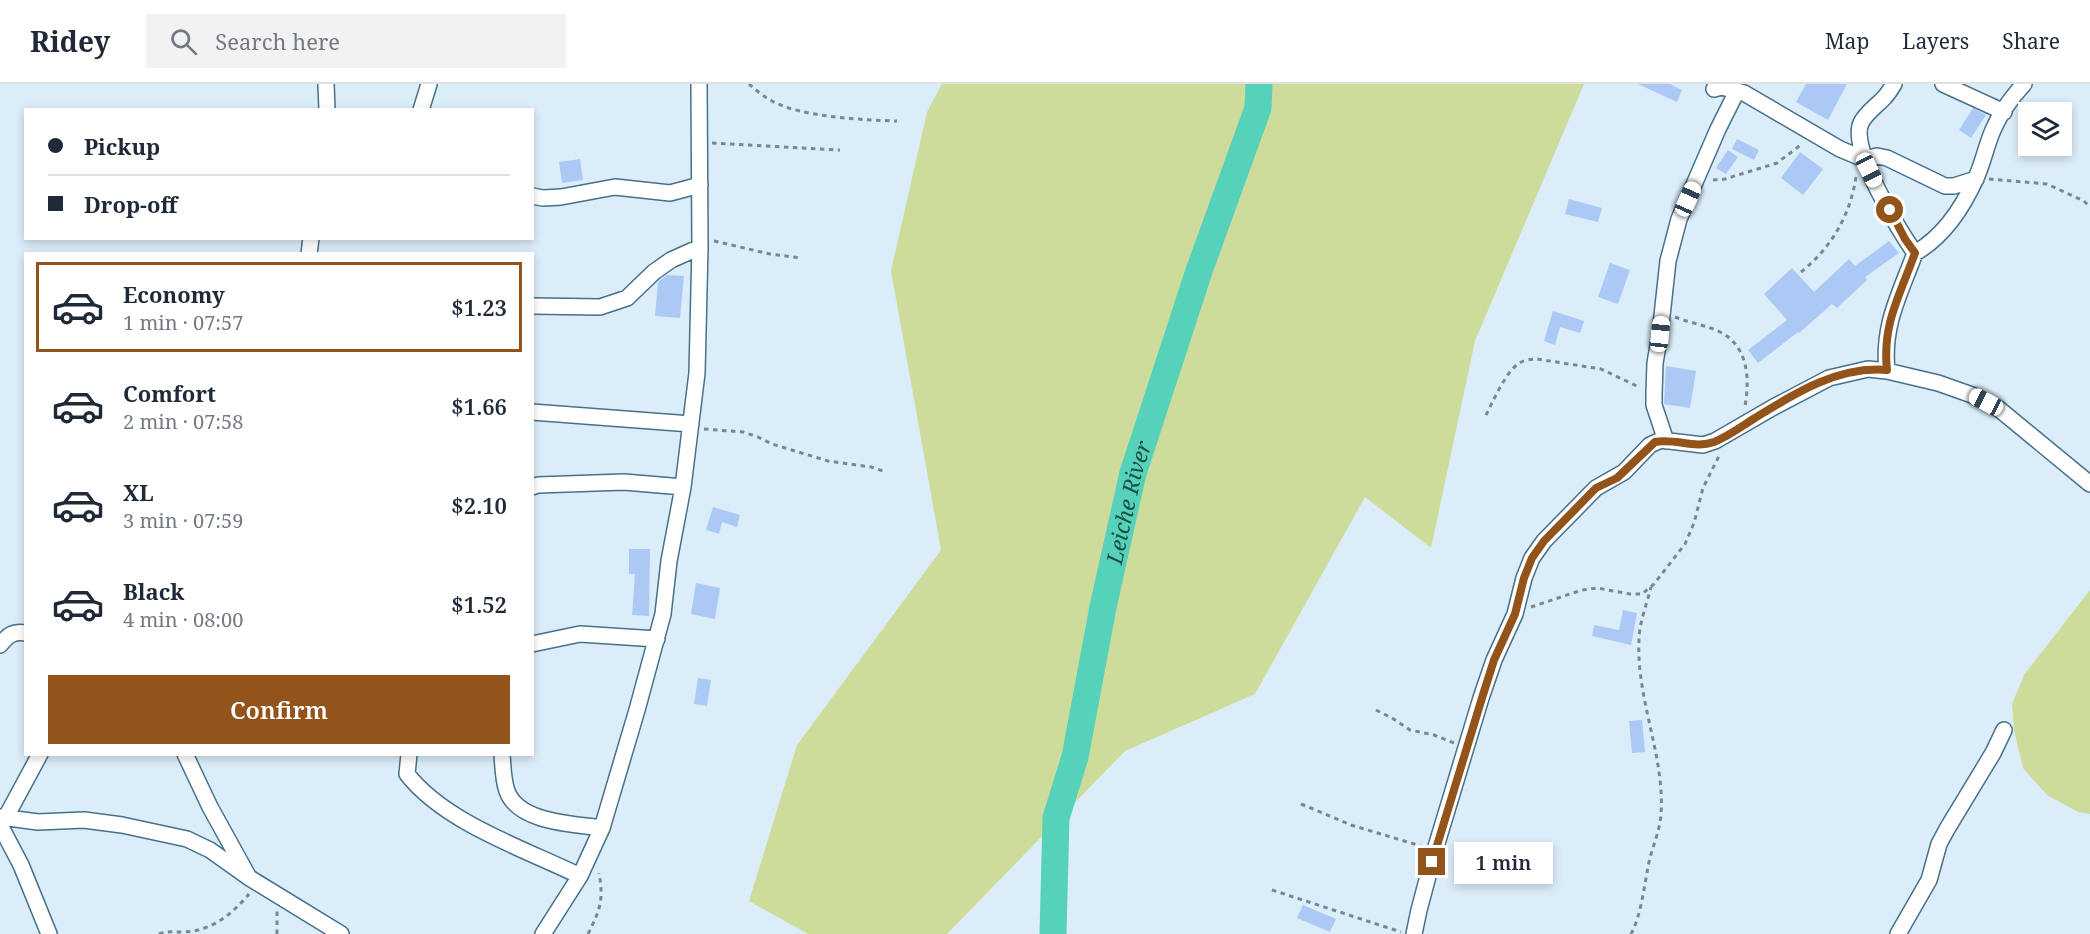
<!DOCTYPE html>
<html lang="en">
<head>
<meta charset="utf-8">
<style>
  :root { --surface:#fff; --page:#f2f2f3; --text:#1f2937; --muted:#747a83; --line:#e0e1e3; --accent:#93541b }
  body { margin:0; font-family:"Noto Serif",serif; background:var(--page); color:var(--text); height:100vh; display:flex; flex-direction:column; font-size:22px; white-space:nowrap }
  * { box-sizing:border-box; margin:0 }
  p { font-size:20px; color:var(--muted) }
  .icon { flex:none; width:33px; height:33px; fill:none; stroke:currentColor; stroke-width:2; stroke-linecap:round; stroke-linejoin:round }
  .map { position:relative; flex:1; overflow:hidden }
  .drawer { position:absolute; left:24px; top:168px; width:510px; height:504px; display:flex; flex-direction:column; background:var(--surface); border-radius:0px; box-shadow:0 3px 9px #0003 }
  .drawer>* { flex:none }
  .guide { position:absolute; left:24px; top:24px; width:510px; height:132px; border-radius:0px; box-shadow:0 3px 9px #0003; display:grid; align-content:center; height:132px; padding:0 24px; background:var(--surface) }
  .buttons { position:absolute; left:2018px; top:18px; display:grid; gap:12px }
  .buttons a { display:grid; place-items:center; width:54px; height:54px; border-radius:0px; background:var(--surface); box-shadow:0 3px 9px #0003; font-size:30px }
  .end { position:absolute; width:27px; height:27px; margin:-14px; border:8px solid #93541b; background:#fff; box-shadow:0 0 0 3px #fff }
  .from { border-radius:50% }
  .bubble { position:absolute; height:42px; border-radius:0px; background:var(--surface); box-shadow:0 3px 9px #0003; font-size:20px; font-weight:600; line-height:42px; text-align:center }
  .car { position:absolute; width:18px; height:36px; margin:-18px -9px; border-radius:8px; box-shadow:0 0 4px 2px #0007; background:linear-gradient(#fff 24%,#345 0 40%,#fff 0 76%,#345 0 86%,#fff 0) }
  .guide b { display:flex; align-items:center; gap:21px; height:57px; font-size:22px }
  .guide b+b { border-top:2px solid var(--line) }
  .guide i { width:15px; height:15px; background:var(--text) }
  ul { padding:10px 0 0; list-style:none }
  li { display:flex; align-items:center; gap:18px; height:90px; margin:0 12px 9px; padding:0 12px; border:3px solid transparent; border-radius:0px }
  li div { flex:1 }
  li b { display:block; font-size:22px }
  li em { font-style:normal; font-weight:600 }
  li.current { border-color:var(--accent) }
  li>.icon { width:54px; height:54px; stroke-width:1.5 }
  .primary-button { display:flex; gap:12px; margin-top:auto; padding:12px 24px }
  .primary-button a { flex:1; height:69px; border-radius:0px; background:var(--accent); color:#fff; font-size:24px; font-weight:600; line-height:69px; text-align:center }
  header { display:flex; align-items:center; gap:36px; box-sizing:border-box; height:84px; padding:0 30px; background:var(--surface); border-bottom:2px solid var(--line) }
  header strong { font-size:28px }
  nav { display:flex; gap:33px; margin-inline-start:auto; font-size:21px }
  .search { width:420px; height:54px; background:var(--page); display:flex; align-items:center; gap:15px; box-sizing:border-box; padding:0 21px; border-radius:0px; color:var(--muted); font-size:22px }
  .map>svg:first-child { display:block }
  .green { fill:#cedc9b }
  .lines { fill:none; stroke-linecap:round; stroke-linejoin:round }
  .river { stroke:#56d2ba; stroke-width:27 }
  .building { fill:#abc9f4 }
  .minor-casing { stroke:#47708b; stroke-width:18 }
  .path { stroke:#768894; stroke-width:3; stroke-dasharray:4.5 4.5; stroke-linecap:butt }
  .minor { stroke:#fff; stroke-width:15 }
  .route { stroke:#93541b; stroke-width:8 }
  .labels { text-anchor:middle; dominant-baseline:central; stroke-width:5; stroke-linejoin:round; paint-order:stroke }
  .water-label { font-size:22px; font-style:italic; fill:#1a4f45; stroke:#dbedf9 }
</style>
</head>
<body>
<header>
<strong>Ridey</strong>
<div class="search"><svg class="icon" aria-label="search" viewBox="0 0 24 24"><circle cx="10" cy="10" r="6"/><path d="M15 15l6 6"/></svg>Search here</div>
<nav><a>Map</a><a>Layers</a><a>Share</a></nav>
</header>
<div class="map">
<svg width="2090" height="850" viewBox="0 0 2090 850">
  <rect width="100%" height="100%" fill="#dbedf9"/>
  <path class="green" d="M942 0H1584L1475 257 1431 464 1365 413 1255 610 1125 667 947 850H808L749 817 797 661 941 466 891 187 927 28Z
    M2090 506V730L2078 728 2047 711 2023 684 2014 646 2012 620 2024 591Z"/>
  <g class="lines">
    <path class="river" id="s1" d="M1053 850 1056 734 1075 673 1103 523 1133 389 1199 187 1258 24 1259 0"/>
  </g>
  <path class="building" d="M1638 0H1670L1682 6 1677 18Z
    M1806 0H1847L1828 36 1796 18Z
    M1973 24 1986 31 1971 54 1959 46Z
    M1737 55 1759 66 1754 76 1732 65Z
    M1728 66 1738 73 1726 90 1716 84Z
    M1800 68 1823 85 1803 111 1781 94Z
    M580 75 583 96 562 99 559 78Z
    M1569 115 1602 124 1598 138 1565 130Z
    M1889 157 1899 169 1865 193 1867 196 1837 224 1832 220 1799 249 1798 248 1758 279 1748 266 1787 236 1764 210 1792 184 1814 208 1849 175 1855 182Z
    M1610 179 1630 186 1618 220 1598 213Z
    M667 191 684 192 680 234 655 232 658 198Z
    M1553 227 1584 237 1580 249 1560 243 1555 261 1544 257Z
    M1666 282 1696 287 1690 324 1664 320Z
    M713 423 740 431 737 443 722 438 719 450 706 446Z
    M629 465H650L649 532 632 531 635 490H629Z
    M696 499 720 504 715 535 691 530Z
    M1623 526 1637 529 1631 561 1592 552 1594 541 1619 546Z
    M698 594 711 596 707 622 694 620Z
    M1642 636 1645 668 1632 669 1629 637Z
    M1303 821 1336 835 1330 848 1297 834Z"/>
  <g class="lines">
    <defs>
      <path id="minor" d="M326 0 327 26
        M1943 0 2004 28
        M1714 5 1722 3 1744 9 1840 65 1864 75 1877 72 1887 74 1945 102H1954L1976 95
        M421 26 429 0
        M532 112 543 114 561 113 615 103 670 109 700 101
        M1915 169C1943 153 1963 123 1976 94 1983 79 1986 62 1993 46 2000 30 2012 13 2024 0
        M309 170 311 154
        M532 222 600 223 627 214 654 188 671 176 700 163
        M1887 287C1882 241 1900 210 1915 169 1899 147 1849 64 1861 39 1865 30 1876 22 1883 15 1887 11 1891 5 1894 0
        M532 328 691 340
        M1666 357 1654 321V310L1655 279 1660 250 1668 177 1679 135 1718 45 1737 7
        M532 403 538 401 624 398 683 403
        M532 560 580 550 657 555
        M0 561C8 551 13 547 26 549
        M185 670 210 723 247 790
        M409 670 407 690C445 739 525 765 580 792
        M502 670C503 683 503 696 507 707 518 739 575 740 602 744
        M0 733 38 738 84 736 122 741 187 755 210 766 248 793 341 850
        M6 733 40 670
        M0 741 21 781 49 850
        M543 850 580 792 602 744 637 626 663 530 669 477 683 403 697 289 700 163 699 0
        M1414 850 1419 826 1435 766 1481 614 1494 576 1515 530 1524 494 1532 474 1544 457 1596 404 1624 388 1650 361 1661 356 1703 361 1715 357 1772 324 1829 294 1868 285 1887 287 1938 299 1972 311 1999 325 2090 400
        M1898 850 1929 796 1939 760 1947 745 1993 669 2004 646"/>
    </defs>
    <use href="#minor" class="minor-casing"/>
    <path class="path" d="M749 0C756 6 764 13 772 17 800 33 864 36 897 37
      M712 59 840 66
      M1989 95 2047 100 2084 117 2090 123
      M1713 96 1725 95 1777 79 1802 60
      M714 157 770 170 801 174
      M1801 188C1831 164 1850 132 1856 93
      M1675 233C1690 239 1706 241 1720 248 1748 262 1750 294 1745 322
      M1486 331C1493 317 1506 288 1518 280 1523 276 1531 275 1537 275L1601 285 1639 303
      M704 345 743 348 758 353 772 360 828 377 871 383 886 388
      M1531 523 1582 506 1597 504 1630 510H1642L1654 500 1685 460 1694 439 1703 404 1719 372
      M1376 626 1392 634 1410 646 1434 651 1454 659
      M1301 720 1351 741 1421 762
      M1272 806 1401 848
      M159 850C168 847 175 848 183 848 212 847 231 831 249 810
      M277 850V827
      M588 850C600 826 604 816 599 789
      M1631 850C1641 831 1644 804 1648 783 1651 765 1660 748 1661 730 1665 672 1636 615 1639 556 1639 539 1647 520 1651 503"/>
    <use href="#minor" class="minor"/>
  </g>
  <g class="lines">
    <path class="route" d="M1432 778 1482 614 1494 576 1515 530 1524 494 1532 474 1544 457 1596 404 1617 394 1655 358C1675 354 1695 365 1714 358 1729 352 1742 342 1755 334 1795 309 1838 282 1887 286 1882 240 1900 211 1915 169L1905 155 1890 126"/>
  </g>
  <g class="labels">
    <g class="water-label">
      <text stroke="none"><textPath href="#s1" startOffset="440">Leiche River</textPath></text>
    </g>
  </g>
</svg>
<div class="buttons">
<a><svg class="icon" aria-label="layers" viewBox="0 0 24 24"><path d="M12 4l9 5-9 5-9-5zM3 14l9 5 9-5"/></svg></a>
</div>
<i class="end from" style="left:1890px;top:126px"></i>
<i class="end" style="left:1432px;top:778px"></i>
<div class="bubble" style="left:1454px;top:758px;width:99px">1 min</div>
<i class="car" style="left:1869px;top:86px;rotate:154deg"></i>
<i class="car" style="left:1688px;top:115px;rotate:24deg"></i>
<i class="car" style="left:1660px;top:250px;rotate:6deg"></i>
<i class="car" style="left:1986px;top:318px;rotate:298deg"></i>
<div class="guide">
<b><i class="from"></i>Pickup</b>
<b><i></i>Drop-off</b>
</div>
<section class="drawer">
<ul>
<li class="current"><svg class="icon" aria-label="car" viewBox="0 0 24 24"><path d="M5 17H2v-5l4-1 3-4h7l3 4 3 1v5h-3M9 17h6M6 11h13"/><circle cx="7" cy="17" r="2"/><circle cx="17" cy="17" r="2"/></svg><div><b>Economy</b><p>1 min · 07:57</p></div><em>$1.23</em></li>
<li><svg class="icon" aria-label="car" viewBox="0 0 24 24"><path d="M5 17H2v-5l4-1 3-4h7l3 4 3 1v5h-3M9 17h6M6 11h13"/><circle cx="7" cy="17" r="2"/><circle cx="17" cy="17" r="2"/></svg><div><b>Comfort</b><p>2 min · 07:58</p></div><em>$1.66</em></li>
<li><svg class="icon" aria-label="car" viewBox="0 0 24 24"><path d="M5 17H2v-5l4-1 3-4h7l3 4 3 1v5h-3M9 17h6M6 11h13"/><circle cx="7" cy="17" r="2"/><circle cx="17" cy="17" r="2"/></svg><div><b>XL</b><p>3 min · 07:59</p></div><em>$2.10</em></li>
<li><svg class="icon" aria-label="car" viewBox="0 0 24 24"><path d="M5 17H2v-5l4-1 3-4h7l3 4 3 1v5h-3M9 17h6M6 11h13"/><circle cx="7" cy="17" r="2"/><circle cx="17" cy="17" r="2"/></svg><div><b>Black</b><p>4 min · 08:00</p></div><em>$1.52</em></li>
</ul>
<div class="primary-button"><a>Confirm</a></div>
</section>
</div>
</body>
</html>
